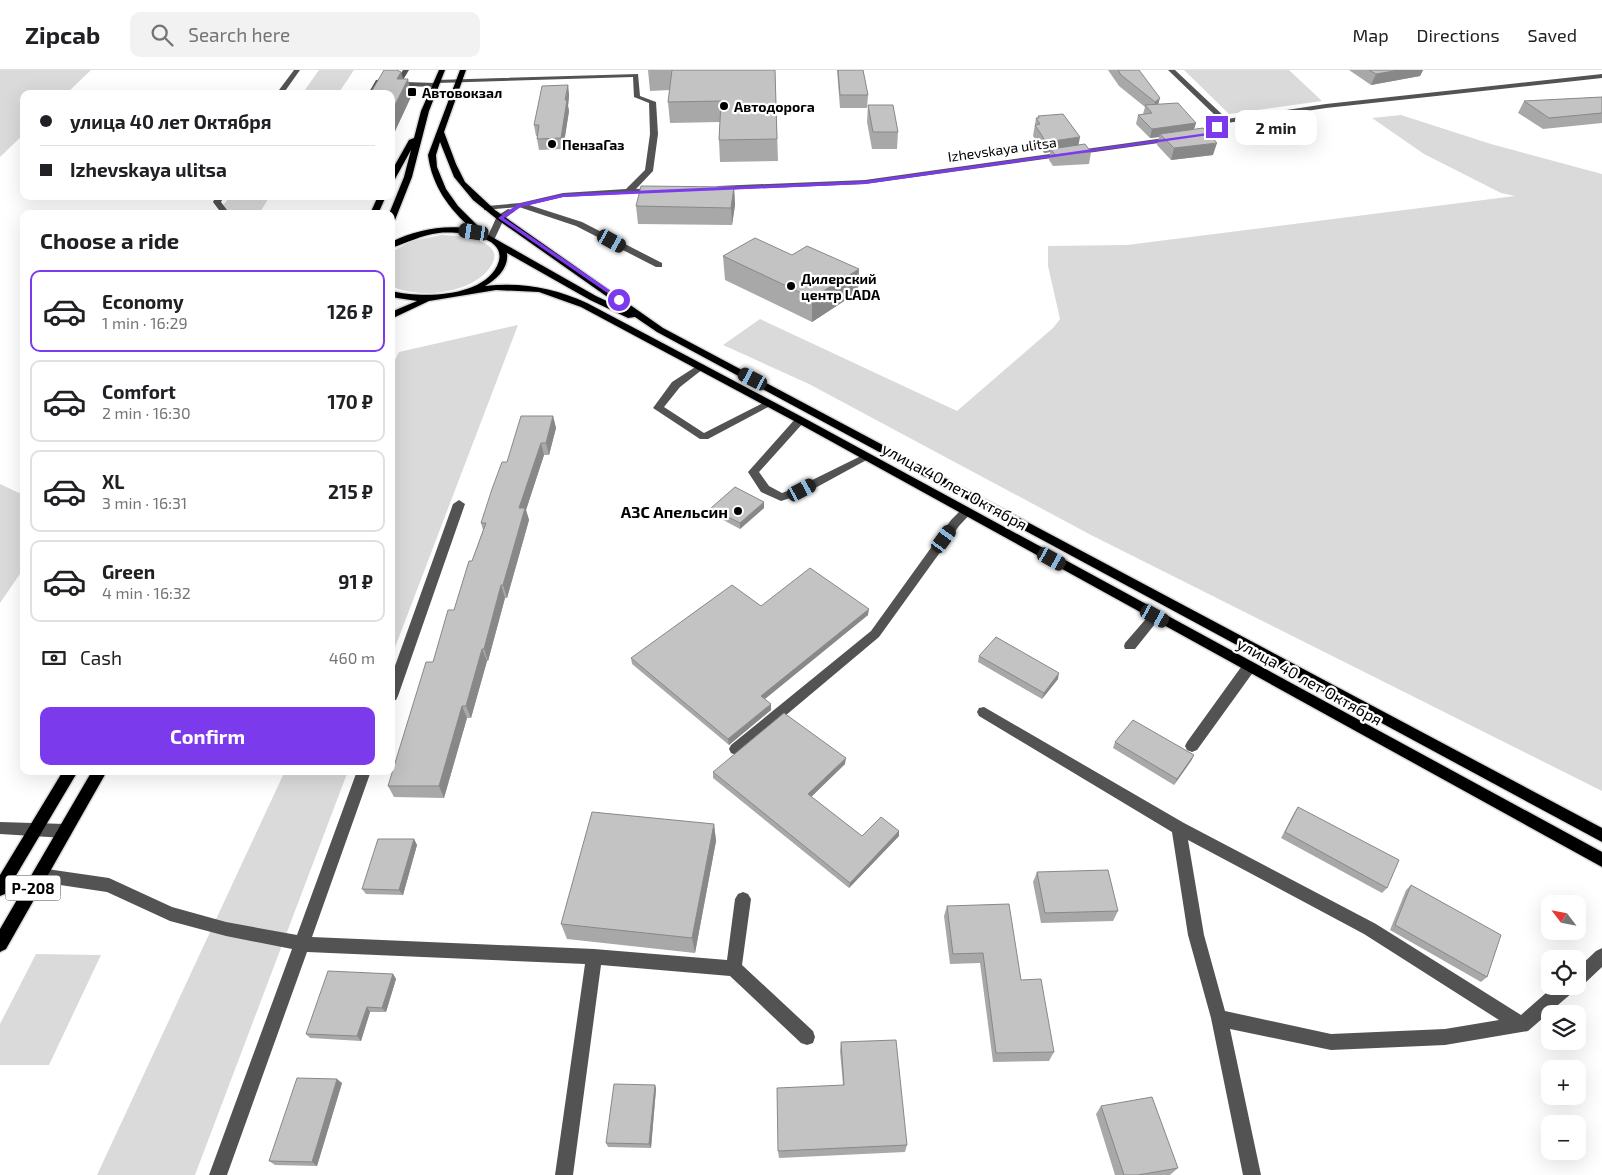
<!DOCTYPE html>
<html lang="en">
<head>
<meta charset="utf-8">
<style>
  :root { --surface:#fff; --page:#f2f2f2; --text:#202124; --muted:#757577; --line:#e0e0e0; --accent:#7c3aed }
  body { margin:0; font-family:"Exo 2",sans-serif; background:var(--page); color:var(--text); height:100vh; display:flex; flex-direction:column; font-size:19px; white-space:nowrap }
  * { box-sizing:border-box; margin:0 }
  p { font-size:16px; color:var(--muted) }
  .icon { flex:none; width:28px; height:28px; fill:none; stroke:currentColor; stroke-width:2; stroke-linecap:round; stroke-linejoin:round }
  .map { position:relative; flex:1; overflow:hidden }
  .panel { position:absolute; left:20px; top:140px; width:375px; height:565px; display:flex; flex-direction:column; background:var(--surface); border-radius:10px; box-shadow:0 5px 20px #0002 }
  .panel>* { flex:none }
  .guide { position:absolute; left:20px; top:20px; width:375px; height:110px; border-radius:10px; box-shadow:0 5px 20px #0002; display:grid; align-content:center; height:110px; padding:0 20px; background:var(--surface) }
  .needle { width:32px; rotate:302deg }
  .fabs { position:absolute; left:1541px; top:825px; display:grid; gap:10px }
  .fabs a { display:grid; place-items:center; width:45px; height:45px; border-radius:10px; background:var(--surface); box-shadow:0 5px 20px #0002; font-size:25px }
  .end { position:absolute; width:22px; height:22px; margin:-11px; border:6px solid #7c3aed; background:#fff; box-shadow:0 0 0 2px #fff }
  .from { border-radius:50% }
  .bubble { position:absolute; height:35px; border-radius:10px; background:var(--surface); box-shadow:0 5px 20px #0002; font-size:16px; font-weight:700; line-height:35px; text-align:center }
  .car { position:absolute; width:15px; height:30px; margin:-15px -8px; border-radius:6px; box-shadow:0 0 4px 1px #0007; background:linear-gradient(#222 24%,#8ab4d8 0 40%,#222 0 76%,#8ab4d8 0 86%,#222 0) }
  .guide b { display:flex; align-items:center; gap:18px; height:48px; font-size:19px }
  .guide b+b { border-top:1px solid var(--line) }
  .guide i { width:12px; height:12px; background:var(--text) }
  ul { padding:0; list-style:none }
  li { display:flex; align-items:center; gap:15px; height:82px; margin:0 10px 8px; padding:0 10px; border:2px solid var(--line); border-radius:10px }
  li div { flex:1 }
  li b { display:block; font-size:19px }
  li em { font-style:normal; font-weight:700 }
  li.current { border-color:var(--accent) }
  li>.icon { width:45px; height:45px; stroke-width:1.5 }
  h2 { padding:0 20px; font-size:22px; line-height:60px }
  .pay { display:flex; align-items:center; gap:12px; height:55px; padding:0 20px; font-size:19px }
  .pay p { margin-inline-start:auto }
  .primary-button { display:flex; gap:10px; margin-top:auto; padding:10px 20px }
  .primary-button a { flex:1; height:58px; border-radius:10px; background:var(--accent); color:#fff; font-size:20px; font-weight:700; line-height:58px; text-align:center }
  header { display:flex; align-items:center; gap:30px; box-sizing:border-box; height:70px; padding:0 25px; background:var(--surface); border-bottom:1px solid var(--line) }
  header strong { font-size:24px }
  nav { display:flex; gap:28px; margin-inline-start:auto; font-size:18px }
  .search { width:350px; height:45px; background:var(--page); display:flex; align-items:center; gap:12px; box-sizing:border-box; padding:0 18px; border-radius:10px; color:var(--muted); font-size:19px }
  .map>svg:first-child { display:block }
  .green { fill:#dadada }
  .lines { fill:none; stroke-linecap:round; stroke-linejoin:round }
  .major-casing { stroke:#dbdbdb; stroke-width:3 }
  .minor { fill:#535353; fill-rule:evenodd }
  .major { fill:#000; fill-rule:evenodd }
  .wall { fill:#a8a8a8 }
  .shaded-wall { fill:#888 }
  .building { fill:#c3c3c3; stroke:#888 }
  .route { fill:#7c3aed }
  .poi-dot { fill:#000; stroke:#fff; stroke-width:2 }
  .labels { text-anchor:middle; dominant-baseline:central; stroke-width:4.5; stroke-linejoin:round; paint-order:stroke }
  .far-poi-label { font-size:14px; font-weight:bold; fill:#000; stroke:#fff; text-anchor:start }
  .far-street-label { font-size:14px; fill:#000; stroke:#fff }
  .shield { fill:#fff; stroke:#4c4c4c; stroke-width:1 }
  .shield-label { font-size:15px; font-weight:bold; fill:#000 }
  .street-label { font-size:16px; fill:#000; stroke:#fff }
  .poi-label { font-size:16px; font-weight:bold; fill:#000; stroke:#fff; text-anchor:end }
</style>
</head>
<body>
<header>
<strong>Zipcab</strong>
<div class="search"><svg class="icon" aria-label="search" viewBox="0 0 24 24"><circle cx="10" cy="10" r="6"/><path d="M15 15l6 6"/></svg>Search here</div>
<nav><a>Map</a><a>Directions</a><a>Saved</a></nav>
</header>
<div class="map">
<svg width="1602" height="1105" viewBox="0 0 1602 1105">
  <rect width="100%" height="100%" fill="#fff"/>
  <path class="green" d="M0 0H91L66 24H24V64L0 87Z
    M319 0H354L338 24H302Z
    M1184 0H1289L1322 31 1229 44Z
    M1401 45 1491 74 1602 104V721L1091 465 809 314 723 275 760 249 957 341 1053 258 1060 249 1048 196V176L1127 175 1515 126 1501 123 1424 84 1372 48Z
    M230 126H270L259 144H217Z
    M441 165C458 165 513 170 488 200 469 224 418 229 391 216V182L412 171Z
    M518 255 391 588V298L399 282Z
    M0 414 19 423 24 417V498L0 533Z
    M285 701H348L195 1105H97Z
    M36 884 101 885 49 995H0V954Z"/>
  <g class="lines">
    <defs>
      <path id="major" d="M439 0H445L429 41 412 107 395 150 391 152V144H389L404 107 411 80 395 109 391 111V102L409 70 414 68 421 41Z
        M460 0H466L444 62 456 94 465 112 495 140 663 258 1602 758V772L657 262 635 247 628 248 590 230 507 183C509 198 497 209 485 216 522 212 554 218 587 233L804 348 1602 782V797L796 352 581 237 539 222 496 220 429 231 391 249V242L417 231 391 227V221C421 228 481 228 497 196 512 165 456 161 439 163 421 165 407 173 391 178V172C416 160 444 154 472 159 449 139 432 116 428 85ZM440 72 454 107 473 130 498 150 626 240 596 226 485 163 458 136 446 119 437 97 436 85Z
        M378 126H386L378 144H370Z
        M63 701H78L5 824 0 826V805Z
        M92 701H107L6 879 0 882V859Z"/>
    </defs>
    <use href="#major" class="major-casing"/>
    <path class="minor" d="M294 0H300L283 24H276Z
      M403 0H409L403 10 405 12 436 13 439 15 436 17 403 16 398 12 380 13 375 24H368L376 10 398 8Z
      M1168 0H1175L1227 49 1326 34 1602 4V8L1326 38 1227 53 1209 66 865 114 718 120 714 118 718 116 865 110 1207 62 1221 51Z
      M638 4 640 26 656 32 658 64 653 101 636 119 655 118 659 120 658 122 563 127 529 135 582 152 662 193V197H656L576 156 519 137 484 140V136H487L520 133 563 123 626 119 645 100 650 64 649 33 634 27 633 7 438 13 436 12V10Z
      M216 126H224L221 132 230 144H222L213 132Z
      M508 139 515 141 504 149 494 170H488L487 168 497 146Z
      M700 294 703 295V299L680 317 664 337 704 363 765 332H773L774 334 708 369H700L653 338 672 312Z
      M800 347 805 350 804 352 759 402 769 416 782 423 798 417 863 385 867 384 872 387 806 423 781 431 761 422 748 402 796 348Z
      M459 430 465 434 398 626 396 630 391 631V607L453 434Z
      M966 438 970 439 972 442 959 456 879 567 741 683 736 685 731 683 729 679 731 675 871 561 951 450 962 439Z
      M1155 541 1159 543 1161 546 1159 549 1135 579H1125L1124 576 1125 573 1151 543Z
      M1249 592 1254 593 1255 597 1254 601 1197 680 1192 682 1187 680 1185 676 1187 672 1244 593Z
      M984 637 1184 753 1376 854 1521 945 1554 916H1575L1573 922 1528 961 1445 975 1331 980 1230 959 1261 1105H1243L1211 948 1188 865 1172 762 979 646 977 642 979 638ZM1188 770 1364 864 1499 950 1445 959 1331 964 1225 941 1204 865Z
      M357 701H371L312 867 594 879 727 890 735 829 738 824 743 822 748 824 751 829 742 895 813 961 815 967 813 973 807 975 801 973 730 906 601 895 573 1105H555L585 894 307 882 227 1105H209L292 879 226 866 170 851 107 822 40 812 35 810 32 805 35 800 40 798 109 808 172 837 226 852 297 865Z
      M0 752 65 754 70 756 72 761 70 766 65 768 0 764Z
      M1602 878V897L1584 914 1578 916V898L1596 881Z"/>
    <use href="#major" class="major"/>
  </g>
  <path class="wall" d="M648 0H775L778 91 720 92 719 70 720 52 670 53 668 32 670 20 650 21Z
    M837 0H863L868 25 867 38H840Z
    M1108 0H1139L1158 34 1196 53 1194 59 1213 85 1171 90 1157 75 1159 67 1150 68 1136 54 1138 45 1143 44 1145 37 1119 16Z
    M1349 0H1423L1420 6 1371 15Z
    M568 15 569 26 568 36 569 41 563 79 539 80 537 69V66H536L534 55Z
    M1602 27V53L1543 59 1518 43 1524 31Z
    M868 35 898 62 897 79H872L867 52Z
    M1038 46 1078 75 1091 82 1089 94 1053 96 1049 90 1050 82 1044 83 1033 66 1036 48H1038Z
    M734 117 735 135 732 155 638 154 636 136Z
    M723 186 858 222 812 252 725 210Z
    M553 346 556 358 549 385H544L526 440 529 450 507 528H505L488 591H487L471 648H467L444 728 394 727 388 716 433 592 454 540 472 491 483 460 481 453Z
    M711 438H764L740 459 712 444Z
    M761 536 868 545 765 629 771 640 729 675 632 594 631 588Z
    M979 586 1058 609 1042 629 978 592Z
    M1115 672 1194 685 1191 691 1174 715 1113 678Z
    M845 694 811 727 862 766H899L849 818 713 708V702Z
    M1298 737 1387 818 1382 823 1281 768 1294 743Z
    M714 754 716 771 695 883 567 869 561 854Z
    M414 769 417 775 403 825 366 824 362 819Z
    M1037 802 1118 841 1113 851 1041 853 1033 812Z
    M1411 815 1487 907 1481 912 1390 860 1406 820Z
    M947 836 1021 910 1054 982 1049 991 993 992 980 893 950 894 944 846Z
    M393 904 396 909 386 942H370L361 971 310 968 306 964Z
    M841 972 907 1075 905 1082 779 1088 778 1081 843 1015 840 981Z
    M342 1013 317 1096 275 1095 269 1091Z
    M655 1015 656 1019 651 1078 608 1077 606 1073Z
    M1101 1036 1178 1098 1170 1105H1115L1096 1044Z"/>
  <path class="shaded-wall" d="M1399 0H1423L1420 6 1371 15 1376 4Z
    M401 2 405 15 408 9 412 25 391 70V43L397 9Z
    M568 15 569 26 568 36 569 41 563 79 561 68Z
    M1160 28 1157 39 1153 43 1155 32Z
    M1196 53 1193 62 1160 64 1159 67 1150 68 1152 59Z
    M1080 67 1078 78 1051 79 1050 82 1044 83 1046 72Z
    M1217 73 1213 85 1171 90 1174 78Z
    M734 117 735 135 732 155 731 138Z
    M859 199 858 222 812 252V228Z
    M553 346 556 358 549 385 546 373Z
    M541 373 544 385 526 440 529 450 507 528 503 515 519 438Z
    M764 432V438L740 459V453Z
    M501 515 505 528 488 591 484 579Z
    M869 539 868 545 761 632V626Z
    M482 579 487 591 471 648 466 636Z
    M1059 603 1058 609 1042 629 1044 623Z
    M771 634V640L729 675 728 669Z
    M462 636 467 648 444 728 439 716Z
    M1194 685 1191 691 1174 715 1177 709Z
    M846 688 845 694 808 730V724Z
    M714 754 716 771 695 883 692 868Z
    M899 761V766L849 818 850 813Z
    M414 769 417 775 403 825 399 820Z
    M393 904 396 909 386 942 382 938Z
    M367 937 370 942 361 971 357 966Z
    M337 1009 342 1013 317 1096 312 1092Z
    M655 1015 656 1019 651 1078 649 1074Z"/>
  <path class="building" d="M384 0H397L401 2 397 9H408L391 43V24H370Z
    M672 0H775L777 69 719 70 721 31 668 32Z
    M838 0H863L868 25H840Z
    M1118 0H1139L1160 28 1155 32 1121 5Z
    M1369 0H1399L1376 4Z
    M568 15 565 30H567L561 68 537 69 539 55H534L542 16Z
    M1602 27V43L1549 48 1524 31Z
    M1178 33 1196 53 1152 59 1138 45 1152 43 1145 35Z
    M868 35H893L898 62H873Z
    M1063 44 1080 67 1046 72 1035 55 1040 54 1036 48H1039L1038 46Z
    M1203 58 1217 73 1174 78 1160 64Z
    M1085 74 1091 82 1055 85 1051 79Z
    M641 116 734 117 731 138 636 136Z
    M755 168 792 185 807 176 859 199 812 228 723 186Z
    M521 346H553L546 373H541L519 438H525L503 515H501L484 579H482L466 636H462L439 716H388L426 592H433L448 540H454L469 491H472L486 453H481L492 419 502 392H507Z
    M735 417 764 432 740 453 711 438Z
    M810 498 869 539 761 626 771 634 728 669 631 588 732 515 761 536Z
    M996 567 1059 603 1044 623 979 586Z
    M784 643 846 688 808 724 862 766 881 747 899 761 850 813 713 702Z
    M1133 650 1194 685 1177 709 1115 672Z
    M1298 737 1399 790 1387 818 1285 762Z
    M592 742 714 754 692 868 561 854Z
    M378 769H414L399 820 362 819Z
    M1108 800 1118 841 1045 843 1037 802Z
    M1411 815 1501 865 1487 907 1395 855Z
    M1009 834 1021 910 1041 909 1054 982 996 983 983 883 953 884 947 836Z
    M328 901 393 904 382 938 367 937 357 966 306 964Z
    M896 970 907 1075 778 1081 777 1018 844 1015 841 972Z
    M297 1008 337 1009 312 1092 269 1091Z
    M614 1014 655 1015 649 1074 606 1073Z
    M1152 1027 1178 1098 1138 1105H1124L1101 1036Z"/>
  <path class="route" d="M1215 56 1219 57 1209 65 865 114 563 127 521 137 504 148 621 228 619 231 498 148 518 134 563 124 865 111 1207 63Z"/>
  <g class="poi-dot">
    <rect x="407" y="17" width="10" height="10" rx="2.5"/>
    <circle cx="724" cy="36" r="5"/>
    <circle cx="552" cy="74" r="5"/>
    <circle cx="791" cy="216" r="5"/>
    <circle cx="738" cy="441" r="5"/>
  </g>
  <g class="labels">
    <g class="far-poi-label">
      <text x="422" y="22">Автовокзал</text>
      <text x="734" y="36">Автодорога</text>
      <text x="562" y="74">ПензаГаз</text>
      <text x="801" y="208">Дилерский<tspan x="801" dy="16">центр LADA</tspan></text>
    </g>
    <g class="far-street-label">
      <text transform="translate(1002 79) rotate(-8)">Izhevskaya ulitsa</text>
    </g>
    <rect class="shield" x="5.5" y="805.5" width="55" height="25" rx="4"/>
    <g class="shield-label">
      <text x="33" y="818">Р-208</text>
    </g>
    <g class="street-label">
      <text transform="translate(955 416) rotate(29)">улица 40 лет Октября</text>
      <text transform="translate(1310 611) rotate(29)">улица 40 лет Октября</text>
    </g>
    <g class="poi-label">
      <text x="728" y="441">АЗС Апельсин</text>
    </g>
  </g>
</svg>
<div class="fabs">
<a><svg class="needle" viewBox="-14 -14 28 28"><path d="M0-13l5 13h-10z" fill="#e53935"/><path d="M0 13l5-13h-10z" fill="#757577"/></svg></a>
<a><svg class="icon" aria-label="locate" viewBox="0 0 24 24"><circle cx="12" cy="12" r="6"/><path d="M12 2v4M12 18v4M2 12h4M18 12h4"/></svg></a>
<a><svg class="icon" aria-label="layers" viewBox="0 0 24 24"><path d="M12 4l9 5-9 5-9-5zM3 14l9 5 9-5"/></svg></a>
<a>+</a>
<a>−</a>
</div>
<i class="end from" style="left:619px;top:230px"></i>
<i class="end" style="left:1217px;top:57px"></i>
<div class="bubble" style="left:1235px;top:40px;width:82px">2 min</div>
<i class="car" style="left:474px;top:162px;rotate:279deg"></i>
<i class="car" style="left:612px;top:171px;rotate:119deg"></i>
<i class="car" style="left:753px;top:309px;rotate:297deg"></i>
<i class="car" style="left:802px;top:420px;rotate:62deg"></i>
<i class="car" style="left:944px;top:469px;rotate:36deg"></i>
<i class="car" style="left:1052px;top:489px;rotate:119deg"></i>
<i class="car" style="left:1155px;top:546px;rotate:119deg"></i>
<div class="guide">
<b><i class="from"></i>улица 40 лет Октября</b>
<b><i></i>Izhevskaya ulitsa</b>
</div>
<section class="panel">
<h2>Choose a ride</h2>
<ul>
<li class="current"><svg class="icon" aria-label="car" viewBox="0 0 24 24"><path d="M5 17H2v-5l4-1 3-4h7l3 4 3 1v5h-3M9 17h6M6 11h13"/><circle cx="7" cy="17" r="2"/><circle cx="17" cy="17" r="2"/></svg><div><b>Economy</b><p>1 min · 16:29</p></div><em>126 ₽</em></li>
<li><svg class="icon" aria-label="car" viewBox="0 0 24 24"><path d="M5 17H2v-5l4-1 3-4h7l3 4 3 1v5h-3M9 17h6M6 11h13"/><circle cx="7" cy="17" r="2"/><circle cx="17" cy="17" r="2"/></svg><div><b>Comfort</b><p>2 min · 16:30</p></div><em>170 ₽</em></li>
<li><svg class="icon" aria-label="car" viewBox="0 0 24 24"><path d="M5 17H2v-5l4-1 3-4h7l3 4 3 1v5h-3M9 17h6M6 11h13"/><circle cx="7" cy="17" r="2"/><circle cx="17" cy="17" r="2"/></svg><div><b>XL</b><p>3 min · 16:31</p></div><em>215 ₽</em></li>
<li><svg class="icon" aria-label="car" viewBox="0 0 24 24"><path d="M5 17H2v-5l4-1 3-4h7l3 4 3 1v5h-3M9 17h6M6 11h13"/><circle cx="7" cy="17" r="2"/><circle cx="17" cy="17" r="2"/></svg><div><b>Green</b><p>4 min · 16:32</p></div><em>91 ₽</em></li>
</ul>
<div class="pay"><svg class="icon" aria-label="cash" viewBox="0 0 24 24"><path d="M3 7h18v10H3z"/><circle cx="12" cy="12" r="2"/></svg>Cash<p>460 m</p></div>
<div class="primary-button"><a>Confirm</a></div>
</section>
</div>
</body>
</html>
